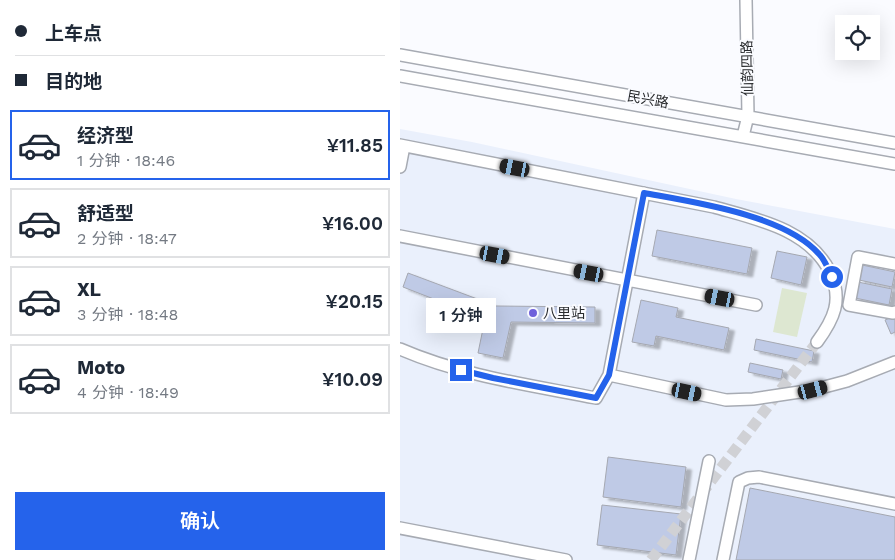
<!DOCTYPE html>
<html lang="zh">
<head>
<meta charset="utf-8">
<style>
  :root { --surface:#fff; --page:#f2f2f3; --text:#1f2937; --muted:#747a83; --line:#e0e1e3; --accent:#2563eb }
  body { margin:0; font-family:"Work Sans","Noto Sans SC",sans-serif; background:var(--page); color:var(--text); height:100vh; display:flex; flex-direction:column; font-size:19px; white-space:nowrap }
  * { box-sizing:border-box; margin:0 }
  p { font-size:16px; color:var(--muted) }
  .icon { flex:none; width:28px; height:28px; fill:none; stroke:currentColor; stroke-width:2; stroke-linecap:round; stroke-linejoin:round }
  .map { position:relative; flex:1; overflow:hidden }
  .side { display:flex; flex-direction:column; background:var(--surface); width:400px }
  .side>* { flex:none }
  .top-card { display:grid; align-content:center; height:110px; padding:0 15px; background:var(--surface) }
  .fabs { position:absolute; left:435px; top:15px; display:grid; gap:10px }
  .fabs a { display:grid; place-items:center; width:45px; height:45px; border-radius:0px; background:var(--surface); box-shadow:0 5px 20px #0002; font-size:25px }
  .end { position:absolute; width:22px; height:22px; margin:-11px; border:6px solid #2563eb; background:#fff; box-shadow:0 0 0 2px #fff }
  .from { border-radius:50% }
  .bubble { position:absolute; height:35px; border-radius:0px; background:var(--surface); box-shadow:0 5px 20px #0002; font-size:16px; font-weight:600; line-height:35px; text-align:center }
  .car { position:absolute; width:15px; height:30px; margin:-15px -8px; border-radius:6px; box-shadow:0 0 4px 1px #0007; background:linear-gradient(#222 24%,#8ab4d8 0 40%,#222 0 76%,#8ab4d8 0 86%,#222 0) }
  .top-card b { display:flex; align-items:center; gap:18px; height:48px; font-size:19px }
  .top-card b+b { border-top:1px solid var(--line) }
  .top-card i { width:12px; height:12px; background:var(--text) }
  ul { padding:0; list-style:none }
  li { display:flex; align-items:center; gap:15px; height:70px; margin:0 10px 8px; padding:0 5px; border:2px solid var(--line); border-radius:0px }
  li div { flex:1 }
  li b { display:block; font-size:19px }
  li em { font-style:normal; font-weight:600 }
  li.active { border-color:var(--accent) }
  li>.icon { width:45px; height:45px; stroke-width:1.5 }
  .cta { display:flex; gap:10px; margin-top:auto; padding:10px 15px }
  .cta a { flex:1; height:58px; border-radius:0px; background:var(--accent); color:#fff; font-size:20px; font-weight:600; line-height:58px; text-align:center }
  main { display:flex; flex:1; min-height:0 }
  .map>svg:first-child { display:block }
  .built { fill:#eaf0fc }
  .green { fill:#dde7d1 }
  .building { fill:#bfcae6; stroke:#a5a8b1; filter:url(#shadow) }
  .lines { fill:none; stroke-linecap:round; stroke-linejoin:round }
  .minor-tunnel { stroke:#d0d1d5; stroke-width:11; stroke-dasharray:11 5.5; stroke-linecap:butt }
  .minor-casing { stroke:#a7abb3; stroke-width:14 }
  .minor { stroke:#fff; stroke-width:11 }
  .route { stroke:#2563eb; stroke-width:6 }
  .poi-dot { fill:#6f61db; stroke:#fafbff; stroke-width:2 }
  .labels { text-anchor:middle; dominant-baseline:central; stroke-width:4; stroke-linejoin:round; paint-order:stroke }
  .street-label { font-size:14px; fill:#292b2e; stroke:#fafbff }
  .poi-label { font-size:14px; fill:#292b2e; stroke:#fafbff; text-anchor:start }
</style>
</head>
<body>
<main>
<section class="side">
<div class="top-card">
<b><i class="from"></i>上车点</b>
<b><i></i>目的地</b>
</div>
<ul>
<li class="active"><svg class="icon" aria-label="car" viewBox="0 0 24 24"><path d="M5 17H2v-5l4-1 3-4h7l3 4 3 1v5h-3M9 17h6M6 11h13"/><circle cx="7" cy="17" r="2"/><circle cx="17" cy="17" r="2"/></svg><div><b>经济型</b><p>1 分钟 · 18:46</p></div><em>¥11.85</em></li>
<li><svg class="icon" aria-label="car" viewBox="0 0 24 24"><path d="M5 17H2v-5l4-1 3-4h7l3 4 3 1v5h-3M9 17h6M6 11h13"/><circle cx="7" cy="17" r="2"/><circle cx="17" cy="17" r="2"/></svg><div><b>舒适型</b><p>2 分钟 · 18:47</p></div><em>¥16.00</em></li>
<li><svg class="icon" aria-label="car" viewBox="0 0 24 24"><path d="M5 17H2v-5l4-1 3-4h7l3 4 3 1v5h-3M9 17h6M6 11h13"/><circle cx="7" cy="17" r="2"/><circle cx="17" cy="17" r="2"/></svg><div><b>XL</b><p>3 分钟 · 18:48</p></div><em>¥20.15</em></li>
<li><svg class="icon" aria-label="car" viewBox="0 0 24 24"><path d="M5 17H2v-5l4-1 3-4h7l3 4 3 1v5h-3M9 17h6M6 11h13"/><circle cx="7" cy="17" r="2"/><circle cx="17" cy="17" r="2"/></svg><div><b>Moto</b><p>4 分钟 · 18:49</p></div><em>¥10.09</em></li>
</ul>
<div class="cta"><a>确认</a></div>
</section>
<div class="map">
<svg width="495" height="560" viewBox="0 0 495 560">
  <defs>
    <filter id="shadow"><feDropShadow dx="5.5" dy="3" stdDeviation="1" flood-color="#0004"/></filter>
  </defs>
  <rect width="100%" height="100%" fill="#fafbff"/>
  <path class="built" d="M0 129 72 142 336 199 495 229V560H0Z"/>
  <path class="green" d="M382 288 407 293 397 337 373 332Z"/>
  <path class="building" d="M257 230 352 248 347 274 252 256Z
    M377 251 407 257 401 285 371 278Z
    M462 265 495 272 492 287 459 280Z
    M8 273 96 306 195 307V323L111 322 103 358 78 353 85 319 3 287Z
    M458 282 492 289 489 305 455 298Z
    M241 300 278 308 276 317 329 328 324 350 256 336 254 346 232 342Z
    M495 316V332L491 334 485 320Z
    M356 339 414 351 412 362 354 350Z
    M350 363 383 370 381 379 348 372Z
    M208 457 286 467 281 507 203 497Z
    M350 488 495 517V560H336Z
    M202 505 281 514 276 555 197 545Z"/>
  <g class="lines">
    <path class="minor-tunnel" d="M251 560 417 342"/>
    <defs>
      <path id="minor" d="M0 55 495 143
        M0 76 495 164
        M343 136 348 116 346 0
        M0 145 314 207C356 219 409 229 430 272 443 300 434 319 417 342
        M0 167 4 146
        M0 236 356 305
        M495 264 458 257 449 305 493 313 495 312
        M0 349C62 376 130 385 196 398L209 375 244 193
        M209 375 326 400 353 399 413 390 447 381 495 362
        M0 528 166 560
        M289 560 309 461
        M323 560 339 482 348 478 359 477 495 504"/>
    </defs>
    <use href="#minor" class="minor-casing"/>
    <use href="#minor" class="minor"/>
  </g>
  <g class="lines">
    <path class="route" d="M61 370 93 378 196 398 209 375 244 193C293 202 385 215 419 254 425 260 428 269 432 277"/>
  </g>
  <circle class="poi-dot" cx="133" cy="313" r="5"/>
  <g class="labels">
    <g class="street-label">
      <text transform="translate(347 68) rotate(-91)">仙韵四路</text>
      <text transform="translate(248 99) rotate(10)">民兴路</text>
    </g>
    <g class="poi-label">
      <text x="143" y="313">八里站</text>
    </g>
  </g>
</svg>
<div class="fabs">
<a><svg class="icon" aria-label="locate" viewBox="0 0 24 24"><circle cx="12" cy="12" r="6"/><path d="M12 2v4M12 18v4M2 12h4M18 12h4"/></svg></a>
</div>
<i class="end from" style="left:432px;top:277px"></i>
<i class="end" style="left:61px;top:370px"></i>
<div class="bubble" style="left:26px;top:298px;width:70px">1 分钟</div>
<i class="car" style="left:115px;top:168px;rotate:281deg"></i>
<i class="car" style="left:95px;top:255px;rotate:101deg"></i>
<i class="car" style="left:189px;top:273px;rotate:281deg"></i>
<i class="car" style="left:320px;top:298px;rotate:281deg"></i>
<i class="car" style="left:413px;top:390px;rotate:75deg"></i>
<i class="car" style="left:287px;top:392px;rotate:102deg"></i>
</div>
</main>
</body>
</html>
